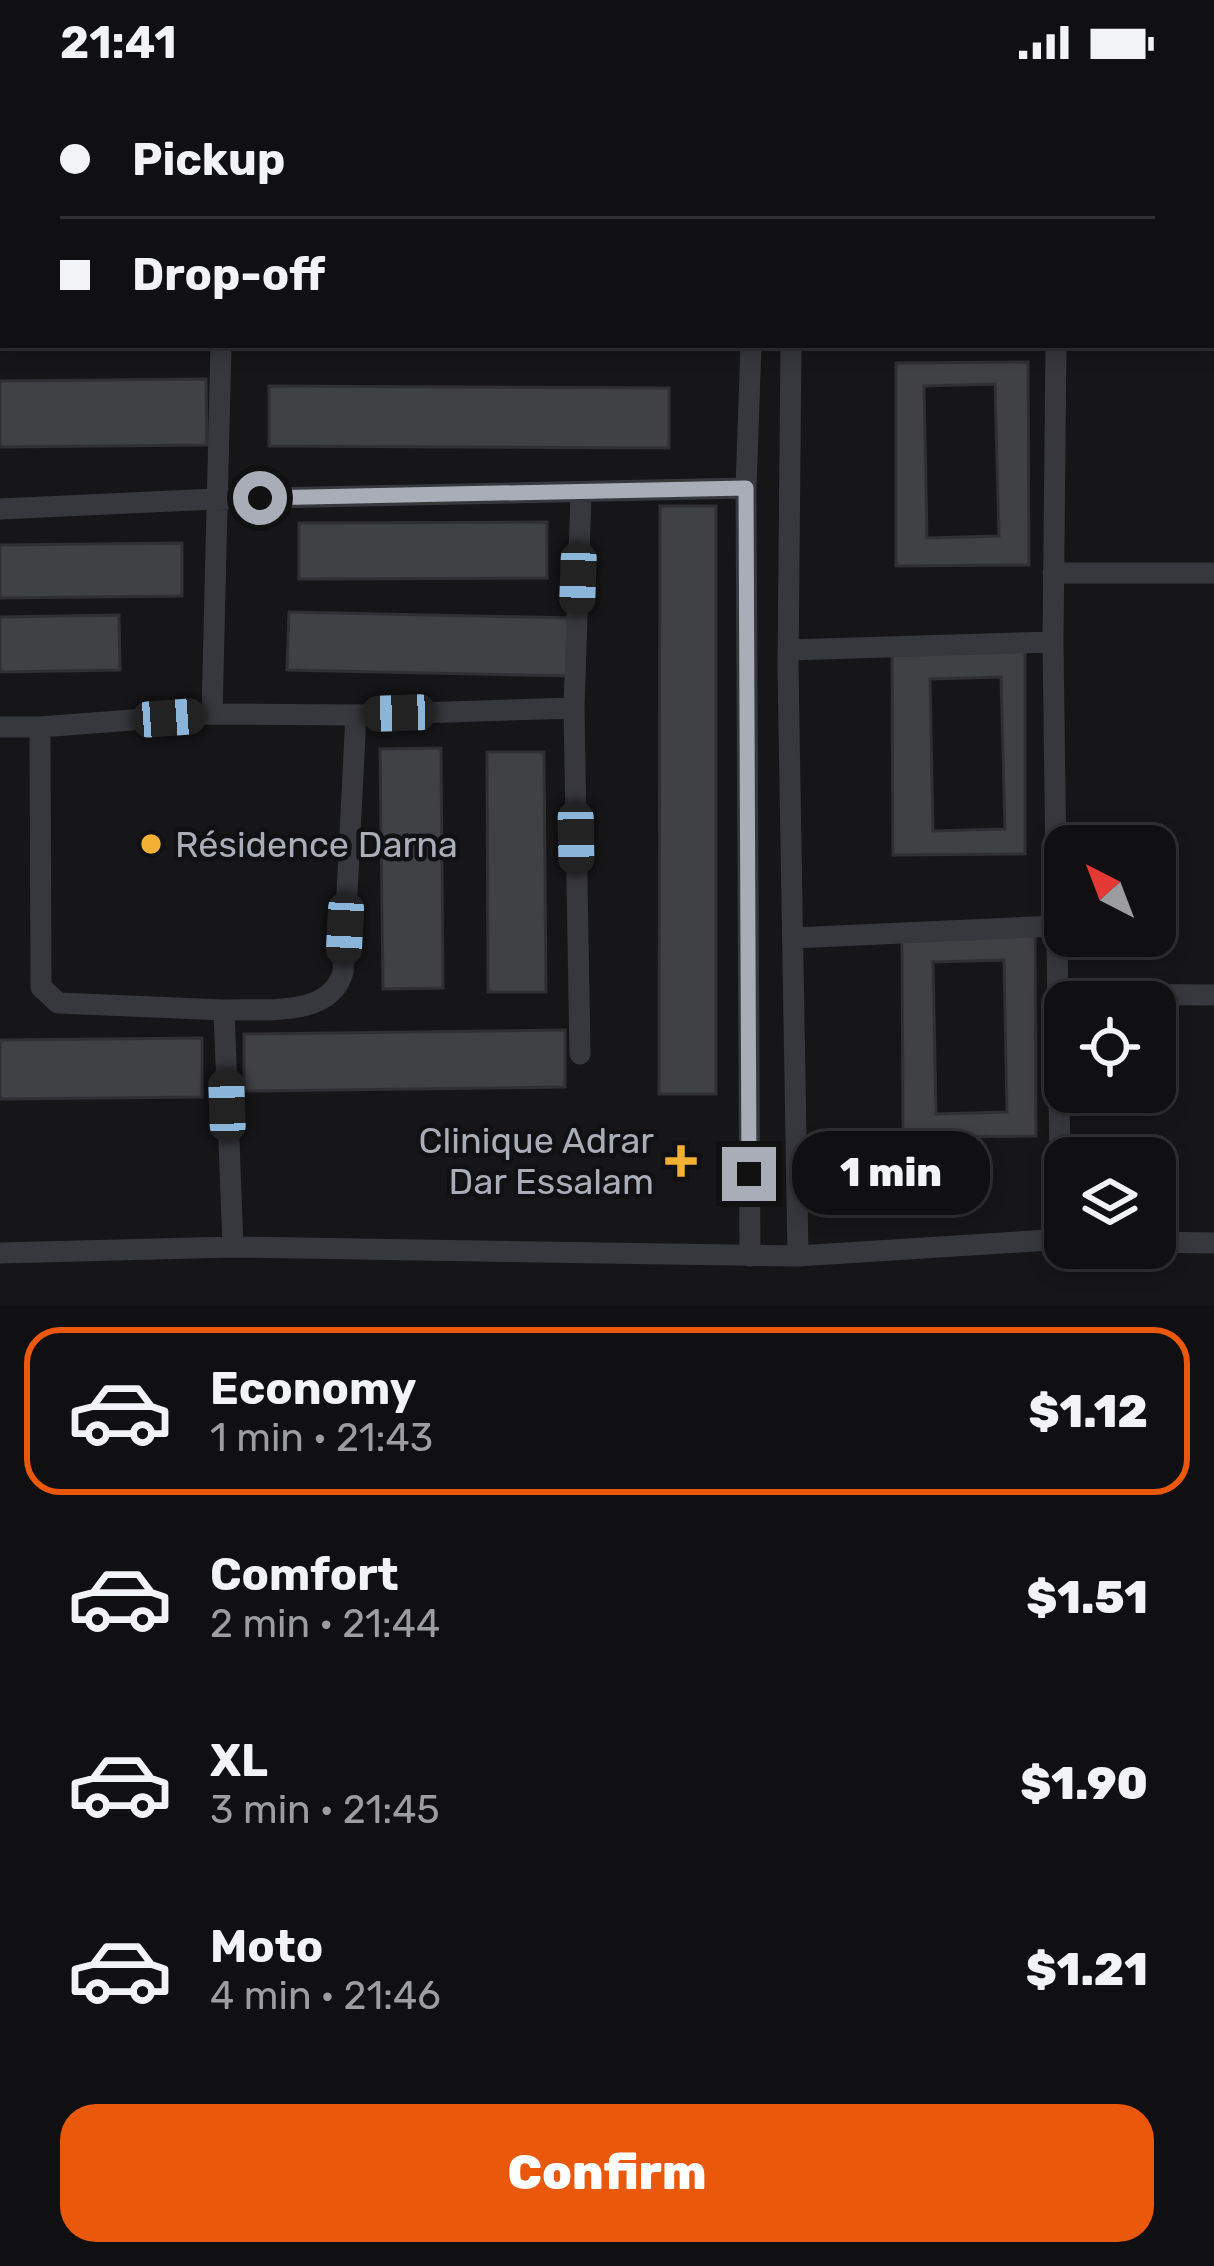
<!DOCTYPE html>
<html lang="en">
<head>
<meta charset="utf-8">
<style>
  :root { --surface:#101012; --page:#1e1e20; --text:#f1f3f6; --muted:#9c9d9f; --line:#303032; --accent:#ea580c }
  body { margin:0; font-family:Rubik,sans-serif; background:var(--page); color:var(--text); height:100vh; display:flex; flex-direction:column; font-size:45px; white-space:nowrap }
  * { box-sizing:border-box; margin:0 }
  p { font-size:39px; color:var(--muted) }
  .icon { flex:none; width:66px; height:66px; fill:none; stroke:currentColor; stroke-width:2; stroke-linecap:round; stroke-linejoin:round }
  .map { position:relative; height:1222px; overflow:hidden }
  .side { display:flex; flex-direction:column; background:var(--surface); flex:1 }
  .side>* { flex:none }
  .top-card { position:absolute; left:0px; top:0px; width:1215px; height:264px; box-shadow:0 6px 18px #0003,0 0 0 3px var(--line); display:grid; align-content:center; height:264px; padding:0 60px; background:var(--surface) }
  .needle { width:78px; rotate:318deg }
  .buttons { position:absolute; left:1044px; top:741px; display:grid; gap:24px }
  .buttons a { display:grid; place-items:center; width:132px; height:132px; border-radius:24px; background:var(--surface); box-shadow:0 6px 18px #0003,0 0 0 3px var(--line); font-size:60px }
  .end { position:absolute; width:54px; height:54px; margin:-27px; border:15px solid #a8adb8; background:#111; box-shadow:0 0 0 6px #111 }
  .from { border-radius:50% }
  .bubble { position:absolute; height:84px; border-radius:36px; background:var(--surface); box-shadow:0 6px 18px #0003,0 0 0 3px var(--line); font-size:39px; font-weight:800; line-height:84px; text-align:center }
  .car { position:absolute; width:36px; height:72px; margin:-36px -18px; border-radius:15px; box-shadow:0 0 9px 3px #0007; background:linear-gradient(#222 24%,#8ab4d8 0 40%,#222 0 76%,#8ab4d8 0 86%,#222 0) }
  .top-card b { display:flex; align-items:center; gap:42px; height:114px; font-size:45px }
  .top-card b+b { border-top:3px solid var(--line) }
  .top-card i { width:30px; height:30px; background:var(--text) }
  ul { padding:21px 0 0; list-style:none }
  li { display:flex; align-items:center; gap:36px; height:168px; margin:0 24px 18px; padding:0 36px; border:6px solid transparent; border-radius:36px }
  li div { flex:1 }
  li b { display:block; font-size:45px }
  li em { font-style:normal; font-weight:800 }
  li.selected { border-color:var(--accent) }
  li>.icon { width:108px; height:108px; stroke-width:1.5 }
  .button { display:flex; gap:24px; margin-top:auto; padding:24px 60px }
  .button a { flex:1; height:138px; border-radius:36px; background:var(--accent); color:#fff; font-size:48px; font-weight:800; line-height:138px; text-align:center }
  .status { display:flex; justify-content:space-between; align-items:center; height:84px; padding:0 60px; background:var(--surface); direction:ltr }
  .status svg { height:33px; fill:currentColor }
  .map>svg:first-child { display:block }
  .building { fill:#404145; stroke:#303034; stroke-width:3; fill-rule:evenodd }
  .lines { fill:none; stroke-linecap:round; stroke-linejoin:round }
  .street { stroke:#37383d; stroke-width:21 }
  .route { stroke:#a8adb8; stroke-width:15 }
  .poi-dot { fill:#f2b134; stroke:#111113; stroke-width:4.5 }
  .labels { text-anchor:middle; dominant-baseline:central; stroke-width:9; stroke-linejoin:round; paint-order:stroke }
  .poi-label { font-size:36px; fill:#a8adb8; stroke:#111113; text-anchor:start }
</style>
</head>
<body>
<div class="status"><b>21:41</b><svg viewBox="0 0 49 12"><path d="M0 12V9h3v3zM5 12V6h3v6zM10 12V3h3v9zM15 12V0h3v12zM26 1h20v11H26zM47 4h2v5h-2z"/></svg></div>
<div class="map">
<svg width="1214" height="1222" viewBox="0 0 1214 1222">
  <rect width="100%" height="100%" fill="#161618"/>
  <path class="building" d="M1028 278 1029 481 896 482V279ZM995 300 999 452 927 454 924 302Z
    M206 295 207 361 0 363V297Z
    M269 302 669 304V364L269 362Z
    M660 422H716V1010H659Z
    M547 438V494L299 495V439Z
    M182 459V512L0 514V461Z
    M289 528 574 534 572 592 287 586Z
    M119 531 120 586 0 588V533Z
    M1025 567V770L893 771 892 568ZM1001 593 1005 745 933 747 930 595Z
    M441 664 443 904 383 905 380 665Z
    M487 668H544L546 908H488Z
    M1035 849 1036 1052 903 1053 902 850ZM1004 876 1007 1028 936 1030 933 878Z
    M565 946V1003L244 1007V950Z
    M202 954V1013L0 1015V956Z"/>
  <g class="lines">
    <path class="street" d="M121 0V3
      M746 0V3
      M788 0V3
      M979 0V3
      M1212 204H1214
      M0 214H3
      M1212 243H1214
      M0 252H3
      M221 261 212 630 356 631 343 888C330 935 263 924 224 926L233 1163
      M791 261 788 584 798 1172
      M1056 261 1053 558 1061 1155
      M0 425 215 415 746 404
      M1053 489H1214
      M788 566 1053 558
      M574 624 580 970
      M212 630 40 643 41 903 58 919 224 926
      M356 631 574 624 581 410
      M0 643H40
      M793 854 1056 842
      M1058 910 1214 911
      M1155 1158 1214 1159
      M0 1169 233 1163 798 1172 1065 1155
      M750 1172 746 404 751 261"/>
  </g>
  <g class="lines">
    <path class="route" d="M260 414 746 404 749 1090"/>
  </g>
  <g class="poi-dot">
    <circle cx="151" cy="760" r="12"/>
    <path d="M675 1059h12v12h12v12h-12v12h-12v-12h-12v-12h12z"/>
  </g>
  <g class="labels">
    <g class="poi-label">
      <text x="175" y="760">Résidence Darna</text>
      <text x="654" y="1056" text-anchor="end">Clinique Adrar<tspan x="654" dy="41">Dar Essalam</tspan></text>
    </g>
  </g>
</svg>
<div class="buttons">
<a><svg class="needle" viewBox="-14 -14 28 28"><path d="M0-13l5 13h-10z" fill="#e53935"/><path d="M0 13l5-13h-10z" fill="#9c9d9f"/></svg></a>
<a><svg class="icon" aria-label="locate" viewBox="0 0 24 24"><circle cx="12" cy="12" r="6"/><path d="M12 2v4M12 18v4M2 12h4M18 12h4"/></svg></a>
<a><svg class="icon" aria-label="layers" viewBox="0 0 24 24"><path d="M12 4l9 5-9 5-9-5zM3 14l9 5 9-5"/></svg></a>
</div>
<i class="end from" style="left:260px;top:414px"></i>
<i class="end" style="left:749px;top:1090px"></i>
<div class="bubble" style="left:792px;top:1047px;width:198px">1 min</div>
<i class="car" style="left:578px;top:495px;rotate:182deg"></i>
<i class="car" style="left:399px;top:629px;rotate:268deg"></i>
<i class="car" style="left:169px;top:634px;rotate:86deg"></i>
<i class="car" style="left:576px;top:754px;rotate:179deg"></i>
<i class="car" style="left:345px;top:845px;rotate:183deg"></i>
<i class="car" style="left:227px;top:1021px;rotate:358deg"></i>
<div class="top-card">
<b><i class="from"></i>Pickup</b>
<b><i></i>Drop-off</b>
</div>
</div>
<section class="side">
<ul>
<li class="selected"><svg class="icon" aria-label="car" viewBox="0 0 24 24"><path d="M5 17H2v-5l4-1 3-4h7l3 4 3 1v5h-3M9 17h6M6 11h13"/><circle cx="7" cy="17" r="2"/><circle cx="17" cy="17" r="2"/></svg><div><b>Economy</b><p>1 min · 21:43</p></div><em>$1.12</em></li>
<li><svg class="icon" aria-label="car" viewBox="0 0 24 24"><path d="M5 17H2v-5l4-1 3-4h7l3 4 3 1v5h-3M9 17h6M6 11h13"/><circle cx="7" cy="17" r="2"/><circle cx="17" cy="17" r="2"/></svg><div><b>Comfort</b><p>2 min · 21:44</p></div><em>$1.51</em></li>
<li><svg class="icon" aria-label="car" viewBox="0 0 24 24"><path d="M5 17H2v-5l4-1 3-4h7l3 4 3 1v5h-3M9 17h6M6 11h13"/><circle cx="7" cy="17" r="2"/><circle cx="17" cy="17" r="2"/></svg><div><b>XL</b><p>3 min · 21:45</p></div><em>$1.90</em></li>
<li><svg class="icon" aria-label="car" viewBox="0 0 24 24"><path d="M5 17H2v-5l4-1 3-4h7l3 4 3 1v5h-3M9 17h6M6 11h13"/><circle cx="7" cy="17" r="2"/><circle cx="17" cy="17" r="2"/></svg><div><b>Moto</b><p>4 min · 21:46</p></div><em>$1.21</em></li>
</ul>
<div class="button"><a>Confirm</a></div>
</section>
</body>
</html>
